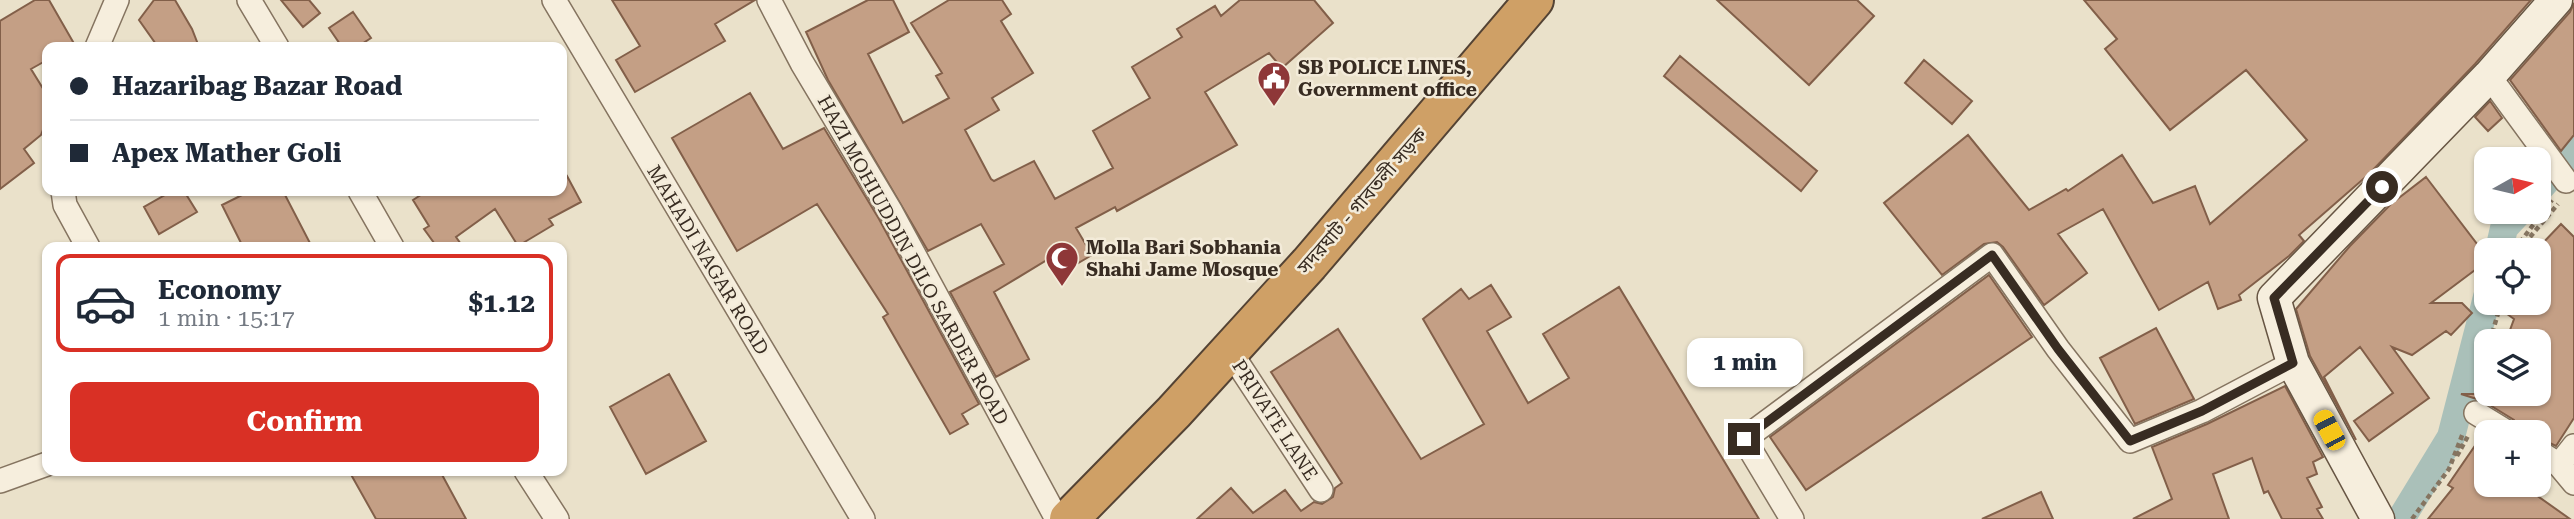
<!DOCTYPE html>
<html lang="en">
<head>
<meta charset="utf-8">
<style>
  :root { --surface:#fff; --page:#f2f2f3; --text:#1f2937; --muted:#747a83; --line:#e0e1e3; --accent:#d93025 }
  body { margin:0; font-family:"Roboto Serif","Noto Sans Bengali",serif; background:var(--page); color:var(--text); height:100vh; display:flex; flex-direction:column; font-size:26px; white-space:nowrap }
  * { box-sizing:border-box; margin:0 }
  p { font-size:23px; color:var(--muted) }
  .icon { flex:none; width:38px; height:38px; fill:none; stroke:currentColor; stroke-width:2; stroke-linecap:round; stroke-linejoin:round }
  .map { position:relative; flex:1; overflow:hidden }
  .panel { position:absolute; left:42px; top:242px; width:525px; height:234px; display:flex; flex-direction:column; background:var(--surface); border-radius:14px; box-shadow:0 2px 5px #0004 }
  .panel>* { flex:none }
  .top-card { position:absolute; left:42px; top:42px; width:525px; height:154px; border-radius:14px; box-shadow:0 2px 5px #0004; display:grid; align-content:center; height:154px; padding:0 28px; background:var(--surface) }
  .needle { width:46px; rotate:82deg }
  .tools { position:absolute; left:2474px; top:147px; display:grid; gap:14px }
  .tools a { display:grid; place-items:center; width:77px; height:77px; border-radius:14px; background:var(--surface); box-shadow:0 2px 5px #0004; font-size:35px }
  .end { position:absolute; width:32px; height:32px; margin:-16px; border:9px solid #382c22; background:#fff; box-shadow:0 0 0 4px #fff }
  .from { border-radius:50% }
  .bubble { position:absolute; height:49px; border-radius:14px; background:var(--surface); box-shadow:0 2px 5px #0004; font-size:23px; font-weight:700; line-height:49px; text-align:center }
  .car { position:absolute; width:21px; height:42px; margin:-21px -10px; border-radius:9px; box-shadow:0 0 5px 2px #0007; background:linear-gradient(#f5c518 24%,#345 0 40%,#f5c518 0 76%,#345 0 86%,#f5c518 0) }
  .top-card b { display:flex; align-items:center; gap:24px; height:66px; font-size:26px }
  .top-card b+b { border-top:2px solid var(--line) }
  .top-card i { width:18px; height:18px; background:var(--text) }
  ul { padding:12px 0 0; list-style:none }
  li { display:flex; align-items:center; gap:21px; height:98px; margin:0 14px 10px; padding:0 14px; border:4px solid transparent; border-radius:14px }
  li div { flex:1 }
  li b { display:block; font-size:26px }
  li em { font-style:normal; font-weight:700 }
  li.active { border-color:var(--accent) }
  li>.icon { width:63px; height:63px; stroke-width:1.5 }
  .primary-button { display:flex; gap:14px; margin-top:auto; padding:14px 28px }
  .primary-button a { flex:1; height:80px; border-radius:14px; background:var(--accent); color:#fff; font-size:28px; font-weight:700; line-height:80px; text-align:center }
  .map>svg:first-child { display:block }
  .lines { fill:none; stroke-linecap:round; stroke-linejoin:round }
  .canal { stroke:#aac0b9; stroke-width:28 }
  .building { fill:#c49f85; stroke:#825f49; stroke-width:2 }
  .street-casing { stroke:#857460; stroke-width:26 }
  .secondary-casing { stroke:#675543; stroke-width:35 }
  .highway-casing { stroke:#544334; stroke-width:42 }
  .path { stroke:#857460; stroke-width:4.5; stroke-dasharray:5 3.5; stroke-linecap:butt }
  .street { stroke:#f6eedd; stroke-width:23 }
  .secondary { stroke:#f6eedd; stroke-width:32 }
  .highway { stroke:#cfa066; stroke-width:38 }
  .route { stroke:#382c22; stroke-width:9 }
  .labels { text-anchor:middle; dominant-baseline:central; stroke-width:5; stroke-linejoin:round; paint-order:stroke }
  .poi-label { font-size:19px; font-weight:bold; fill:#382c22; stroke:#f3ebd9; text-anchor:start }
  .street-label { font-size:19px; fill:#382c22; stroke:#f3ebd9 }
</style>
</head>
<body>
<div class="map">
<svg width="2574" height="519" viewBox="0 0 2574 519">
  <rect width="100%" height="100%" fill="#eae1ca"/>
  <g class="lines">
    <path class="canal" d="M2539 189 2574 150
      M2499 250 2504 228 2519 212
      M2401 519 2451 437 2487 297"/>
  </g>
  <path class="building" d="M35 0H49L76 47H47V60L31 69 47 95V119L41 135 24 149 34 163 0 189V21Z
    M154 0H175L192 29 199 47H158L139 20Z
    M281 0H309L320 13 303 27Z
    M612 0H755L715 24 725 41 635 92 616 60 640 46Z
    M868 0H893L909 32 868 54 903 123 949 98 936 76 942 73 911 23 949 0H1002L1011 14 1001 21 1033 73 992 98 999 110 965 130 991 179 994 181 1034 161 1055 199 1113 168 1093 131 1150 98 1132 67 1182 37 1177 29 1215 6 1221 16 1240 0H1314L1333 23 1282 68 1269 53 1205 92 1237 145 1117 211 1115 207 1076 228 1092 255 1056 276 1047 260 994 292 1029 359 996 377 950 292 1004 264 981 224 928 251 828 80 806 32Z
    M1717 0H1857L1874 16 1809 85Z
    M2084 0H2531L2475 64 2369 174 2299 235 2304 241 2289 256 2239 295 2241 300 2218 309 2208 282 2159 310 2103 209 2058 234 2087 273 2044 305 2003 247 1997 242 1984 244 1942 275 1884 203 1968 135 2029 210 2066 189 2068 191 2122 155 2153 203 2195 186 2210 224 2307 140 2246 70 2170 130 2105 49 2117 39Z
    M2574 3V135L2561 151 2510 80 2570 12Z
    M353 12 371 38 357 47H342L329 28Z
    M1680 56 1817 171 1801 191 1664 76Z
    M1924 60 1972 101 1952 124 1905 83Z
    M750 93 783 149 824 128 879 219 979 404 962 414 968 424 950 434 883 317 888 314 817 204 737 251 672 138Z
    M2490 101 2502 118 2488 131 2475 117Z
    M567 176 581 202 549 219 553 225 518 246 495 209 456 237 463 247H437L424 229 429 226 413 200 427 191H562V179Z
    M2426 177 2487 257V261L2431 303H2462L2472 313 2451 335 2446 331 2412 355 2392 347 2429 398 2369 441 2354 421 2393 393 2360 347 2324 377 2356 440 2310 356 2296 309 2350 246 2391 204Z
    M172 191H184L197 212 159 234 144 207Z
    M250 191H283L312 247H243L222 205Z
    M2561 224 2574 237V418L2556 446 2539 438V432H2521L2514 420 2483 401 2461 394H2539V341H2506L2514 319 2492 303H2539V247Z
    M1989 275 2032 337 1806 490 1770 437Z
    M1491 285 1511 317 1487 331 1528 403 1569 378 1543 334 1619 287 1759 519H1197L1231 488 1253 513 1285 490 1301 511 1314 502 1322 504 1333 497 1335 488 1342 483 1271 372 1338 329 1421 459 1484 424 1423 319 1461 289 1469 299Z
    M2156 328 2194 399 2135 424 2100 358Z
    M669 374 706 441 646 474 610 407Z
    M2285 386 2323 457 2313 462 2317 474 2307 478 2322 507 2317 509 2323 519H2282L2268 491 2264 493 2252 458 2213 474 2229 519H2133L2172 499 2152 447 2207 424Z
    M2483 434 2487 436V485H2522L2570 519H2428L2453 488 2448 485Z
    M349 471H440L466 519H376Z
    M2041 492 2053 519H1982Z"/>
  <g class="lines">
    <defs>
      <path id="street" d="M249 0 277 47
        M554 0 863 519
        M769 0 802 63 891 212 1057 519
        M97 47 117 0
        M2489 76 2566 181
        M63 191 65 205 88 247
        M360 191 392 247
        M1229 350 1321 490
        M2476 413 2507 432
        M2574 446 2559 465 2574 483
        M2539 452 2559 465
        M526 471 557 519
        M0 481 47 464
        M1792 519 1744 439 1992 255 2058 349 2130 441 2202 411 2293 363"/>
      <path id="secondary" d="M2378 519 2293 363 2274 298 2489 76 2556 0"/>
      <path id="highway" d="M1069 519 1174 412 1309 264 1534 0"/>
    </defs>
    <use href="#street" class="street-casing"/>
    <use href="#secondary" class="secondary-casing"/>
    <use href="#highway" class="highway-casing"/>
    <path class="path" d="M2517 250 2518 245 2552 200
      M2519 250 2558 204
      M2490 341 2501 303
      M2481 391 2487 369
      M2476 392 2487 356
      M2457 456 2468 436
      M2412 519 2449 469 2463 433"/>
    <use href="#street" class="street"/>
    <use href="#secondary" class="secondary"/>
    <use href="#highway" class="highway"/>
  </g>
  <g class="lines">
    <path class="route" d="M1744 439 1992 255 2058 349 2130 441 2202 411 2293 363 2274 298 2382 187"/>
  </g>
  <defs>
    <symbol id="civic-pin" viewBox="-11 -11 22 30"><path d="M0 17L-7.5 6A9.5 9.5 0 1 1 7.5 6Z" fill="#8e3738" stroke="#f3ebd9"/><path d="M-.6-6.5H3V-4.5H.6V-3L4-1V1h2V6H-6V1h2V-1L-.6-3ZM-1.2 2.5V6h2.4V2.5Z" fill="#fff"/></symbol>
    <symbol id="mosque-pin" viewBox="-11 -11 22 30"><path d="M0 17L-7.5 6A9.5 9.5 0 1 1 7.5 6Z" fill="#8e3738" stroke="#f3ebd9"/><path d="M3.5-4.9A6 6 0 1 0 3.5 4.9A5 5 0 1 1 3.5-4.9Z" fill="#fff"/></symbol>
  </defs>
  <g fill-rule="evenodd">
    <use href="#civic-pin" x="1255" y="59" width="38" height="52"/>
    <use href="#mosque-pin" x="1043" y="239" width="38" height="52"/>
  </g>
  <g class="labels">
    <g class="poi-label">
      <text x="1298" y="67">SB POLICE LINES,<tspan x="1298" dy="22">Government office</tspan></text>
      <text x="1086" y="247">Molla Bari Sobhania<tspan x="1086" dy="22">Shahi Jame Mosque</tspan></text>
    </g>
    <g class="street-label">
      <text transform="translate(1362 201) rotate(-49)">সদরঘাট - গাবতলী সড়ক</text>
      <text transform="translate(708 260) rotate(59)">MAHADI NAGAR ROAD</text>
      <text transform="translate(913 260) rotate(61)">HAZI MOHIUDDIN DILO SARDER ROAD</text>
      <text transform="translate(1275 420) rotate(57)">PRIVATE LANE</text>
    </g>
  </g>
</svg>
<div class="tools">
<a><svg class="needle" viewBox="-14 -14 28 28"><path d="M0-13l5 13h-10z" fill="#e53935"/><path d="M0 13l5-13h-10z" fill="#747a83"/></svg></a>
<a><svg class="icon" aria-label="locate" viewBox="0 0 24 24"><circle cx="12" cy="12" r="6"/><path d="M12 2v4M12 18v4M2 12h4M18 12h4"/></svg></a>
<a><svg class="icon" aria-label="layers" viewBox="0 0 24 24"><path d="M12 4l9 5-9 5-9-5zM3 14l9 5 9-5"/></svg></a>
<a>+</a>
</div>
<i class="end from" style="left:2382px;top:187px"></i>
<i class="end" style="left:1744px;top:439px"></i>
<div class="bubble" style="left:1687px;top:338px;width:116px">1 min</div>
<i class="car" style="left:2329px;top:430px;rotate:332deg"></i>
<div class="top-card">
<b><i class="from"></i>Hazaribag Bazar Road</b>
<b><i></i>Apex Mather Goli</b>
</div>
<section class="panel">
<ul>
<li class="active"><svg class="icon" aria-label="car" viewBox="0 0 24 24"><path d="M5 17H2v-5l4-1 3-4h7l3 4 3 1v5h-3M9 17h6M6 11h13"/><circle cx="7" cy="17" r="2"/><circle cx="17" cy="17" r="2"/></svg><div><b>Economy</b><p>1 min · 15:17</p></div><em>$1.12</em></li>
</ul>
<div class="primary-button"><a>Confirm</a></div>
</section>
</div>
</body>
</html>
